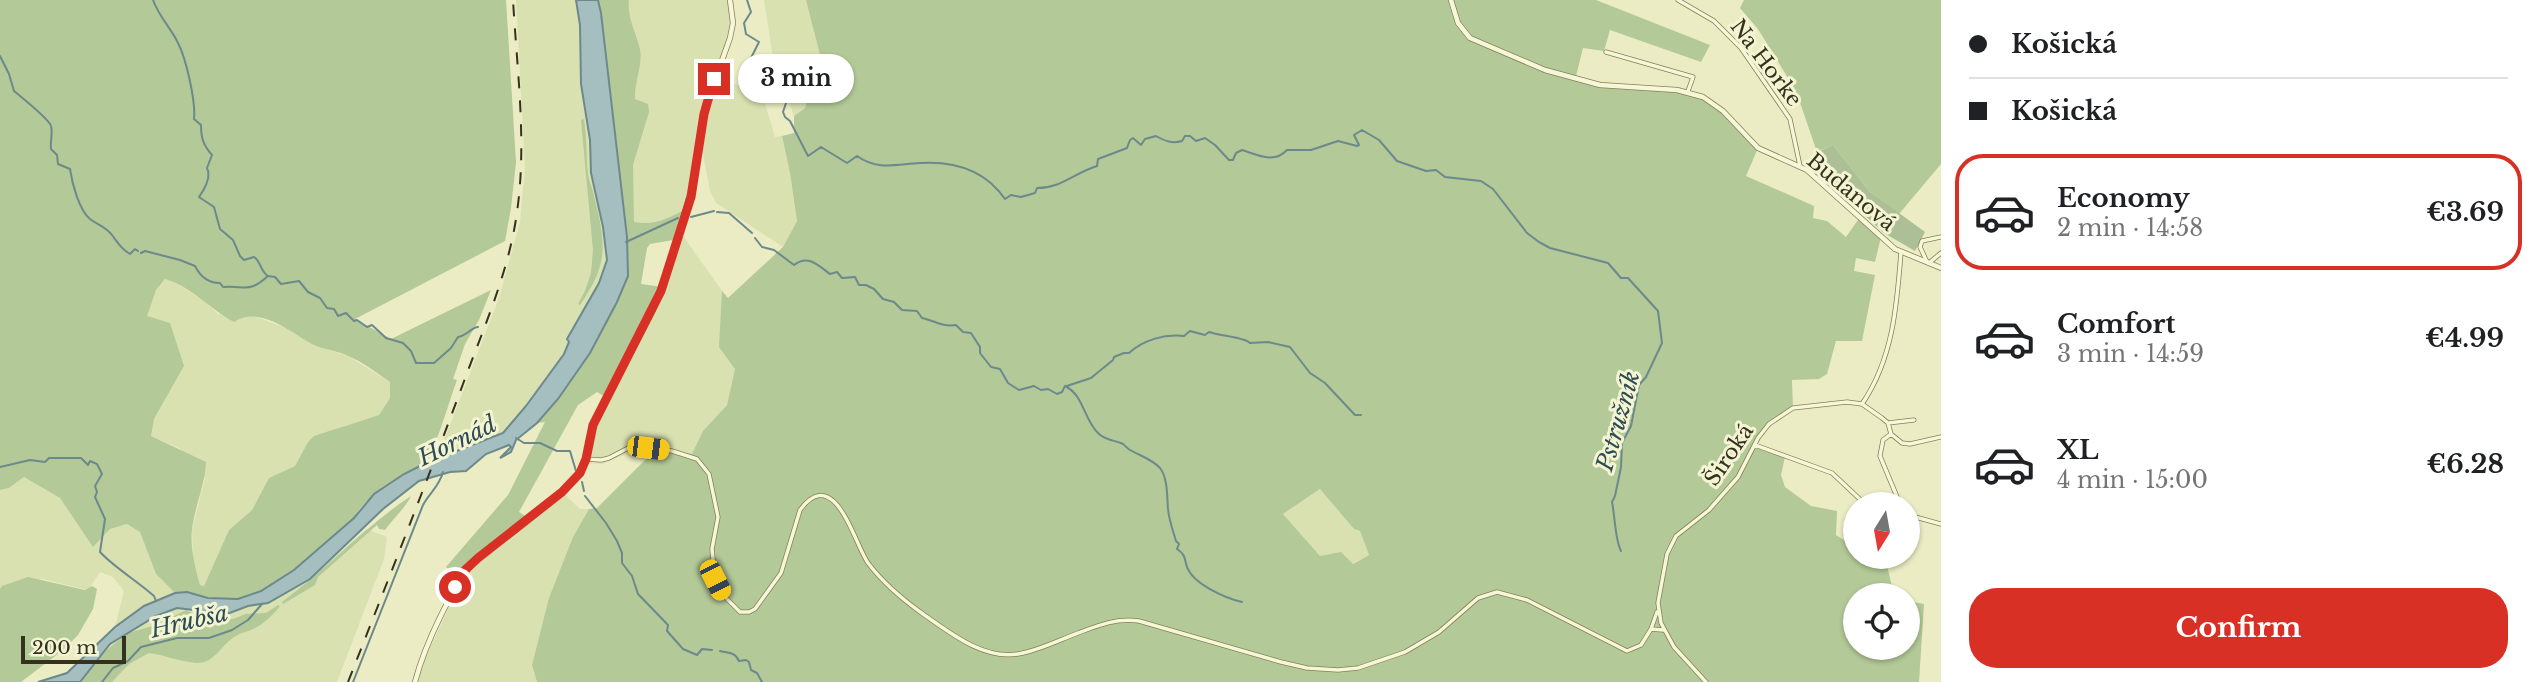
<!DOCTYPE html>
<html lang="en">
<head>
<meta charset="utf-8">
<style>
  :root { --surface:#fff; --page:#f2f2f2; --text:#202124; --muted:#757577; --line:#e0e0e0; --accent:#d93025 }
  body { margin:0; font-family:"Libre Baskerville",serif; background:var(--page); color:var(--text); height:100vh; display:flex; flex-direction:column; font-size:26px; white-space:nowrap }
  * { box-sizing:border-box; margin:0 }
  p { font-size:23px; color:var(--muted) }
  .icon { flex:none; width:38px; height:38px; fill:none; stroke:currentColor; stroke-width:2; stroke-linecap:round; stroke-linejoin:round }
  .map { position:relative; flex:1; overflow:hidden }
  .side { display:flex; flex-direction:column; background:var(--surface); width:595px }
  .side>* { flex:none }
  .top-card { display:grid; align-content:center; height:154px; padding:0 28px; background:var(--surface) }
  .needle { width:46px; rotate:191deg }
  .buttons { position:absolute; left:1843px; top:492px; display:grid; gap:14px }
  .buttons a { display:grid; place-items:center; width:77px; height:77px; border-radius:50%; background:var(--surface); box-shadow:0 2px 5px #0004; font-size:35px }
  .scale { position:absolute; left:21px; bottom:18px; width:105px; box-sizing:border-box; padding-left:7px; border:4px solid #36311e; border-top:0; font-size:19px; line-height:24px; white-space:nowrap; color:#36311e; -webkit-text-stroke:5px #f3f4d2; paint-order:stroke }
  .end { position:absolute; width:32px; height:32px; margin:-16px; border:9px solid #d93025; background:#fff; box-shadow:0 0 0 4px #fff }
  .from { border-radius:50% }
  .bubble { position:absolute; height:49px; border-radius:24px; background:var(--surface); box-shadow:0 2px 5px #0004; font-size:23px; font-weight:700; line-height:49px; text-align:center }
  .car { position:absolute; width:21px; height:42px; margin:-21px -10px; border-radius:9px; box-shadow:0 0 5px 2px #0007; background:linear-gradient(#f5c518 24%,#345 0 40%,#f5c518 0 76%,#345 0 86%,#f5c518 0) }
  .top-card b { display:flex; align-items:center; gap:24px; height:66px; font-size:26px }
  .top-card b+b { border-top:2px solid var(--line) }
  .top-card i { width:18px; height:18px; background:var(--text) }
  ul { padding:0; list-style:none }
  li { display:flex; align-items:center; gap:21px; height:116px; margin:0 14px 10px; padding:0 14px; border:4px solid transparent; border-radius:28px }
  li div { flex:1 }
  li b { display:block; font-size:26px }
  li em { font-style:normal; font-weight:700 }
  li.on { border-color:var(--accent) }
  li>.icon { width:63px; height:63px; stroke-width:1.5 }
  .primary-button { display:flex; gap:14px; margin-top:auto; padding:14px 28px }
  .primary-button a { flex:1; height:80px; border-radius:28px; background:var(--accent); color:#fff; font-size:28px; font-weight:700; line-height:80px; text-align:center }
  main { display:flex; flex:1; min-height:0 }
  .map>svg:first-child { display:block }
  .farmland { fill:#d9e1b1 }
  .green { fill:#b3c997; fill-rule:evenodd }
  .cemetery { fill:#adbf96 }
  .water { fill:#a5bebf; stroke:#6c8a8c; stroke-width:2 }
  .lines { fill:none; stroke-linecap:round; stroke-linejoin:round }
  .stream { stroke:#6c8a8c; stroke-width:2 }
  .minor-casing { stroke:#857f5a; stroke-width:5 }
  .tertiary-casing { stroke:#857f5a; stroke-width:6 }
  .minor { stroke:#f6f7d6; stroke-width:3.5 }
  .tertiary { stroke:#f6f7d6; stroke-width:4.5 }
  .rail { stroke:#36311e; stroke-width:2; stroke-dasharray:12 12; stroke-linecap:butt }
  .route { stroke:#d93025; stroke-width:9 }
  .labels { text-anchor:middle; dominant-baseline:central; stroke-width:6; stroke-linejoin:round; paint-order:stroke }
  .street-label { font-size:21px; fill:#36311e; stroke:#f3f4d2 }
  .water-label { font-size:23px; font-style:italic; fill:#2e4b55; stroke:#f3f4d2 }
</style>
</head>
<body>
<main>
<div class="map">
<svg width="1941" height="682" viewBox="0 0 1941 682">
  <rect width="100%" height="100%" fill="#ebecc3"/>
  <path class="farmland" d="M516 0H576L580 25 581 84 590 140 591 173 603 227 607 260 599 283 567 339 569 342 564 354 526 406 503 433 452 453 438 456 499 298 520 222 525 168Z
    M619 0H730L734 8 732 20 726 49 714 82 735 84 759 94 764 100 775 137 782 136 790 173 797 221 783 247 716 203 710 191 703 154H700L687 208 667 219 644 224 634 222 631 141Z
    M764 0H806L821 59 805 108 794 116 773 58Z
    M681 233 722 291 723 306 735 369 727 405 703 431 692 455 641 448 602 464 588 463 593 430 607 397 647 326Z
    M165 279 174 282 205 301 218 314 241 317 251 315 289 329 314 345 348 356 390 382V398L379 415 344 426 308 442 295 466 269 478 252 510 229 530 204 586 200 585 193 558 192 530 205 478 179 448 150 436 154 419 184 366 146 316 156 290Z
    M24 477 60 498 93 546 110 529 127 524 140 532 156 574 175 593 144 606 115 627 124 591 113 577 100 572 88 590 42 579 3 586 0 589V490L9 488Z
    M1320 489 1354 529 1360 531 1369 555 1352 564 1320 556 1283 514Z
    M563 493 580 509H589L573 537 532 665 537 682H414L465 573 502 537 542 504Z
    M366 529 387 537 384 559 337 682H80L110 644 166 610 177 607 227 614 256 604 310 579Z"/>
  <path class="green" d="M0 0H506L516 162 511 208 505 241 355 319 391 339 491 290 479 320 465 344 453 379 457 380C451 396 434 453 426 463 420 470 410 471 402 475 387 484 361 502 354 518 346 523 341 530 334 536 306 560 276 590 239 599 218 603 196 591 175 593L156 574 140 532 127 524 110 529 93 547 60 498 24 477 9 488 0 490ZM165 279C192 287 210 309 234 322 259 305 290 332 312 344 323 350 337 350 348 356 363 362 377 373 390 382V398L379 415 314 436 308 442 295 466 269 478 252 510 229 530 204 586 200 585C195 567 190 548 192 529 195 506 205 485 206 462L151 436 154 419 184 366 170 323 147 316 156 290Z
    M598 0H629C627 18 636 32 640 49 643 65 634 83 635 99L648 104 649 112 633 165 634 222C654 226 670 218 687 208L679 239 650 244 647 248 641 284 663 287 647 327 607 398 597 392 578 405 519 512 527 517 465 573 462 579H457L446 567 508 495 545 422 537 423 558 399 590 353 617 302 628 276 627 237Z
    M806 0H1596L1710 45 1701 62 1610 30 1604 51 1583 48 1575 80C1620 89 1677 81 1715 105 1731 116 1745 135 1758 148L1746 176 1814 206 1813 218 1827 221 1846 237 1860 217 1881 237 1875 262 1856 258 1854 271 1875 275 1862 341H1836L1827 374 1819 379 1792 380 1793 408 1774 419 1755 445 1785 457 1781 475 1785 487 1811 506 1837 511 1836 535 1855 547V556L1885 557 1894 595H1855V648H1908V601L1924 604 1919 682H537L532 665 549 598 573 537 589 509 597 508 648 457V448L692 454 703 431 727 405 735 369 719 347 722 291 728 298 783 247 797 221 790 173 782 136 794 133V116L805 108 821 59ZM1320 489 1354 529 1360 531 1369 555 1353 564 1341 552 1320 556 1283 514Z
    M1744 0H1941V164L1899 214 1870 192 1833 145 1817 152 1796 91 1758 29 1740 8Z
    M584 119C587 138 586 156 588 174 589 182 593 189 594 196 606 244 609 263 580 305L578 304 585 291 591 273 593 250 581 120Z
    M411 496C404 510 394 517 385 530L379 529 377 525 318 577 315 585 283 604 282 602C327 569 364 527 411 496Z
    M28 577 85 590 92 586 97 589 93 609 78 635 63 650 21 682H0V589L2 586Z
    M278 605 280 606C272 616 263 625 251 630 246 632 240 633 236 636 221 644 216 663 197 663 181 662 165 655 149 653L129 664 112 682H80L104 652 128 633 156 625 186 610 207 620 233 619 246 614 266 613Z"/>
  <path class="cemetery" d="M1833 145 1870 192 1925 232 1915 251 1884 233 1833 186 1826 178 1820 151Z"/>
  <path class="water" d="M576 0H598L601 13 627 237 628 276 617 302 590 353 558 399 537 423 516 440 511 452 500 458 511 447 509 445 486 454 466 471 450 472 419 481 383 509 310 579 268 603 248 606 227 614 177 608 156 616 110 644 80 682H38L67 673 115 627 144 606 175 593 187 592 208 598 238 599 261 591 294 570 354 518 374 494 404 474 426 463 503 433 526 406 564 354 569 342 567 339 599 283 607 260 603 227 591 173 590 140 581 84 580 25Z"/>
  <g class="lines">
    <path class="stream" d="M153 0C159 17 171 28 178 43 186 58 196 102 194 119L201 125C201 139 204 146 212 155L207 168C212 178 204 190 199 197L214 207 220 229 233 240 240 256 244 260 254 257C261 261 260 271 268 276
      M747 0 751 12 744 23 746 34 759 42 750 60 754 71 786 103 783 112 785 117 790 121 808 156 821 147 847 163 857 156C878 171 897 164 920 163 953 161 985 170 1005 199L1011 195 1021 197 1035 193 1037 188C1062 188 1074 173 1097 166L1098 159 1127 148 1130 140 1133 138 1141 145 1145 139 1156 136C1165 141 1172 144 1182 141L1185 136H1190L1196 141 1205 138 1215 145 1229 160H1233L1236 153 1242 150C1258 155 1274 164 1287 150H1311L1338 141 1357 146 1359 145 1354 135 1362 130 1379 140 1397 161 1426 171 1436 170 1445 177 1481 181 1493 189 1527 233 1539 242 1550 248 1608 263 1621 278H1628L1658 311 1662 343 1646 377 1639 385 1631 426 1622 443 1621 467 1615 496 1612 502C1615 516 1615 540 1621 551
      M0 56 9 74 14 91C21 97 49 119 51 126 53 132 50 142 51 149L57 155 58 164 70 169C72 183 79 210 90 219 98 225 106 227 112 235 118 243 121 249 130 254L135 249 138 251
      M717 212 729 213 752 233
      M691 217 714 211
      M755 238 762 247 774 250 794 265C808 254 818 265 830 274L837 272 842 278 855 277 859 285H866L874 289 883 299 894 302 902 310 917 311 922 318C936 321 941 327 956 325L963 332 971 333 980 347V353L991 367 1000 369 1008 383 1019 390 1034 386 1041 390 1048 389 1057 394 1062 392 1065 386C1084 395 1084 421 1099 434 1107 441 1115 440 1123 444 1126 446 1128 450 1132 451 1141 456 1153 460 1160 468 1168 478 1167 498 1168 509 1169 520 1173 531 1176 541L1179 544 1177 549C1186 555 1184 558 1187 567 1193 584 1225 598 1242 602
      M626 242 678 218
      M141 253 145 251 180 260 195 266C200 276 208 283 220 283L223 287C246 285 248 294 268 276L275 277 281 284 299 281 308 292 320 298 327 308 334 309 338 316 346 313 354 321 357 320 367 327 372 325 386 338 403 343 411 351 416 363H434L451 348 458 337C466 336 472 327 478 327
      M1067 386 1091 378 1113 360 1114 357 1124 353H1129C1143 340 1164 334 1184 336L1190 331 1205 335 1209 332C1220 336 1244 337 1250 343L1268 342 1290 347 1310 373 1325 383 1355 415H1361
      M516 438 524 443H540L557 451H570L576 471
      M0 467 30 460 45 462 49 458H81L88 465 90 461 97 464 102 474 95 486 97 492 95 497 105 519 100 552C115 568 136 580 154 596L156 601
      M582 482 584 491
      M585 496 606 523 617 541 622 553V563L632 576 638 594 668 625 667 631 683 649 697 655 702 649 712 650
      M720 651C729 653 735 652 739 661L746 660 749 662 751 670 757 673 762 682
      M102 682 113 668 128 661 141 647 177 638H209L232 630 248 620 262 604
      M353 682 423 505C430 492 439 487 443 472"/>
    <defs>
      <path id="minor" d="M1678 0 1714 21 1741 48 1790 119 1800 166
        M1606 52 1693 77 1688 91
        M1927 262 1920 247 1922 241 1941 237
        M1929 263 1941 253
        M1862 404C1893 359 1897 305 1901 252
        M1888 423 1914 420
        M1891 434 1883 440 1880 456 1900 504
        M1755 445 1832 473 1865 504
        M586 459 601 460 609 458 632 446 672 451 697 459 709 474 718 517 712 549 715 580 724 596 740 612H749L755 609 781 573 800 510C835 463 854 543 868 563 883 583 902 599 923 614 949 632 983 660 1018 654 1038 651 1059 640 1078 633 1099 625 1116 618 1139 621L1281 662 1307 668 1338 670 1358 668 1405 652 1439 632 1478 598 1497 592 1527 600 1627 651 1641 645 1651 629 1663 630
        M1908 515 1941 524
        M1651 629 1657 612
        M1706 682 1674 647 1661 623 1658 603 1667 554 1676 536 1709 510 1738 477 1758 438 1769 424 1793 408 1847 402 1862 404 1882 418 1888 423 1891 434 1902 443 1910 444 1941 437"/>
      <path id="tertiary" d="M1451 0 1458 23 1470 38 1545 70 1600 85 1677 90 1703 97 1723 111 1758 148 1807 170 1895 249 1941 268
        M415 682C424 647 453 583 478 558L562 492 580 473 586 459 593 425 653 310 677 241 695 176 705 108 730 38 733 23 730 0"/>
    </defs>
    <use href="#minor" class="minor-casing"/>
    <use href="#tertiary" class="tertiary-casing"/>
    <use href="#minor" class="minor"/>
    <use href="#tertiary" class="tertiary"/>
    <path class="rail" d="M348 682C387 583 426 484 463 384 483 329 509 272 517 212 527 143 517 70 513 0"/>
  </g>
  <g class="lines">
    <path class="route" d="M455 587 465 570 478 558 562 492 580 473 586 459 593 425 661 291 691 197 704 114 714 79"/>
  </g>
  <g class="labels">
    <g class="street-label">
      <text transform="translate(1766 63) rotate(53)">Na Horke</text>
      <text transform="translate(1851 192) rotate(40)">Budanová</text>
      <text transform="translate(1729 455) rotate(-56)">Široká</text>
    </g>
    <g class="water-label">
      <text transform="translate(1618 421) rotate(-74)">Pstružník</text>
      <text transform="translate(457 441) rotate(-26)">Hornád</text>
      <text transform="translate(189 621) rotate(-13)">Hrubša</text>
    </g>
  </g>
</svg>
<div class="buttons">
<a><svg class="needle" viewBox="-14 -14 28 28"><path d="M0-13l5 13h-10z" fill="#e53935"/><path d="M0 13l5-13h-10z" fill="#757577"/></svg></a>
<a><svg class="icon" aria-label="locate" viewBox="0 0 24 24"><circle cx="12" cy="12" r="6"/><path d="M12 2v4M12 18v4M2 12h4M18 12h4"/></svg></a>
</div>
<div class="scale">200 m</div>
<i class="end from" style="left:455px;top:587px"></i>
<i class="end" style="left:714px;top:79px"></i>
<div class="bubble" style="left:738px;top:54px;width:116px">3 min</div>
<i class="car" style="left:648px;top:448px;rotate:97deg"></i>
<i class="car" style="left:715px;top:580px;rotate:153deg"></i>
</div>
<section class="side">
<div class="top-card">
<b><i class="from"></i>Košická</b>
<b><i></i>Košická</b>
</div>
<ul>
<li class="on"><svg class="icon" aria-label="car" viewBox="0 0 24 24"><path d="M5 17H2v-5l4-1 3-4h7l3 4 3 1v5h-3M9 17h6M6 11h13"/><circle cx="7" cy="17" r="2"/><circle cx="17" cy="17" r="2"/></svg><div><b>Economy</b><p>2 min · 14:58</p></div><em>€3.69</em></li>
<li><svg class="icon" aria-label="car" viewBox="0 0 24 24"><path d="M5 17H2v-5l4-1 3-4h7l3 4 3 1v5h-3M9 17h6M6 11h13"/><circle cx="7" cy="17" r="2"/><circle cx="17" cy="17" r="2"/></svg><div><b>Comfort</b><p>3 min · 14:59</p></div><em>€4.99</em></li>
<li><svg class="icon" aria-label="car" viewBox="0 0 24 24"><path d="M5 17H2v-5l4-1 3-4h7l3 4 3 1v5h-3M9 17h6M6 11h13"/><circle cx="7" cy="17" r="2"/><circle cx="17" cy="17" r="2"/></svg><div><b>XL</b><p>4 min · 15:00</p></div><em>€6.28</em></li>
</ul>
<div class="primary-button"><a>Confirm</a></div>
</section>
</main>
</body>
</html>
